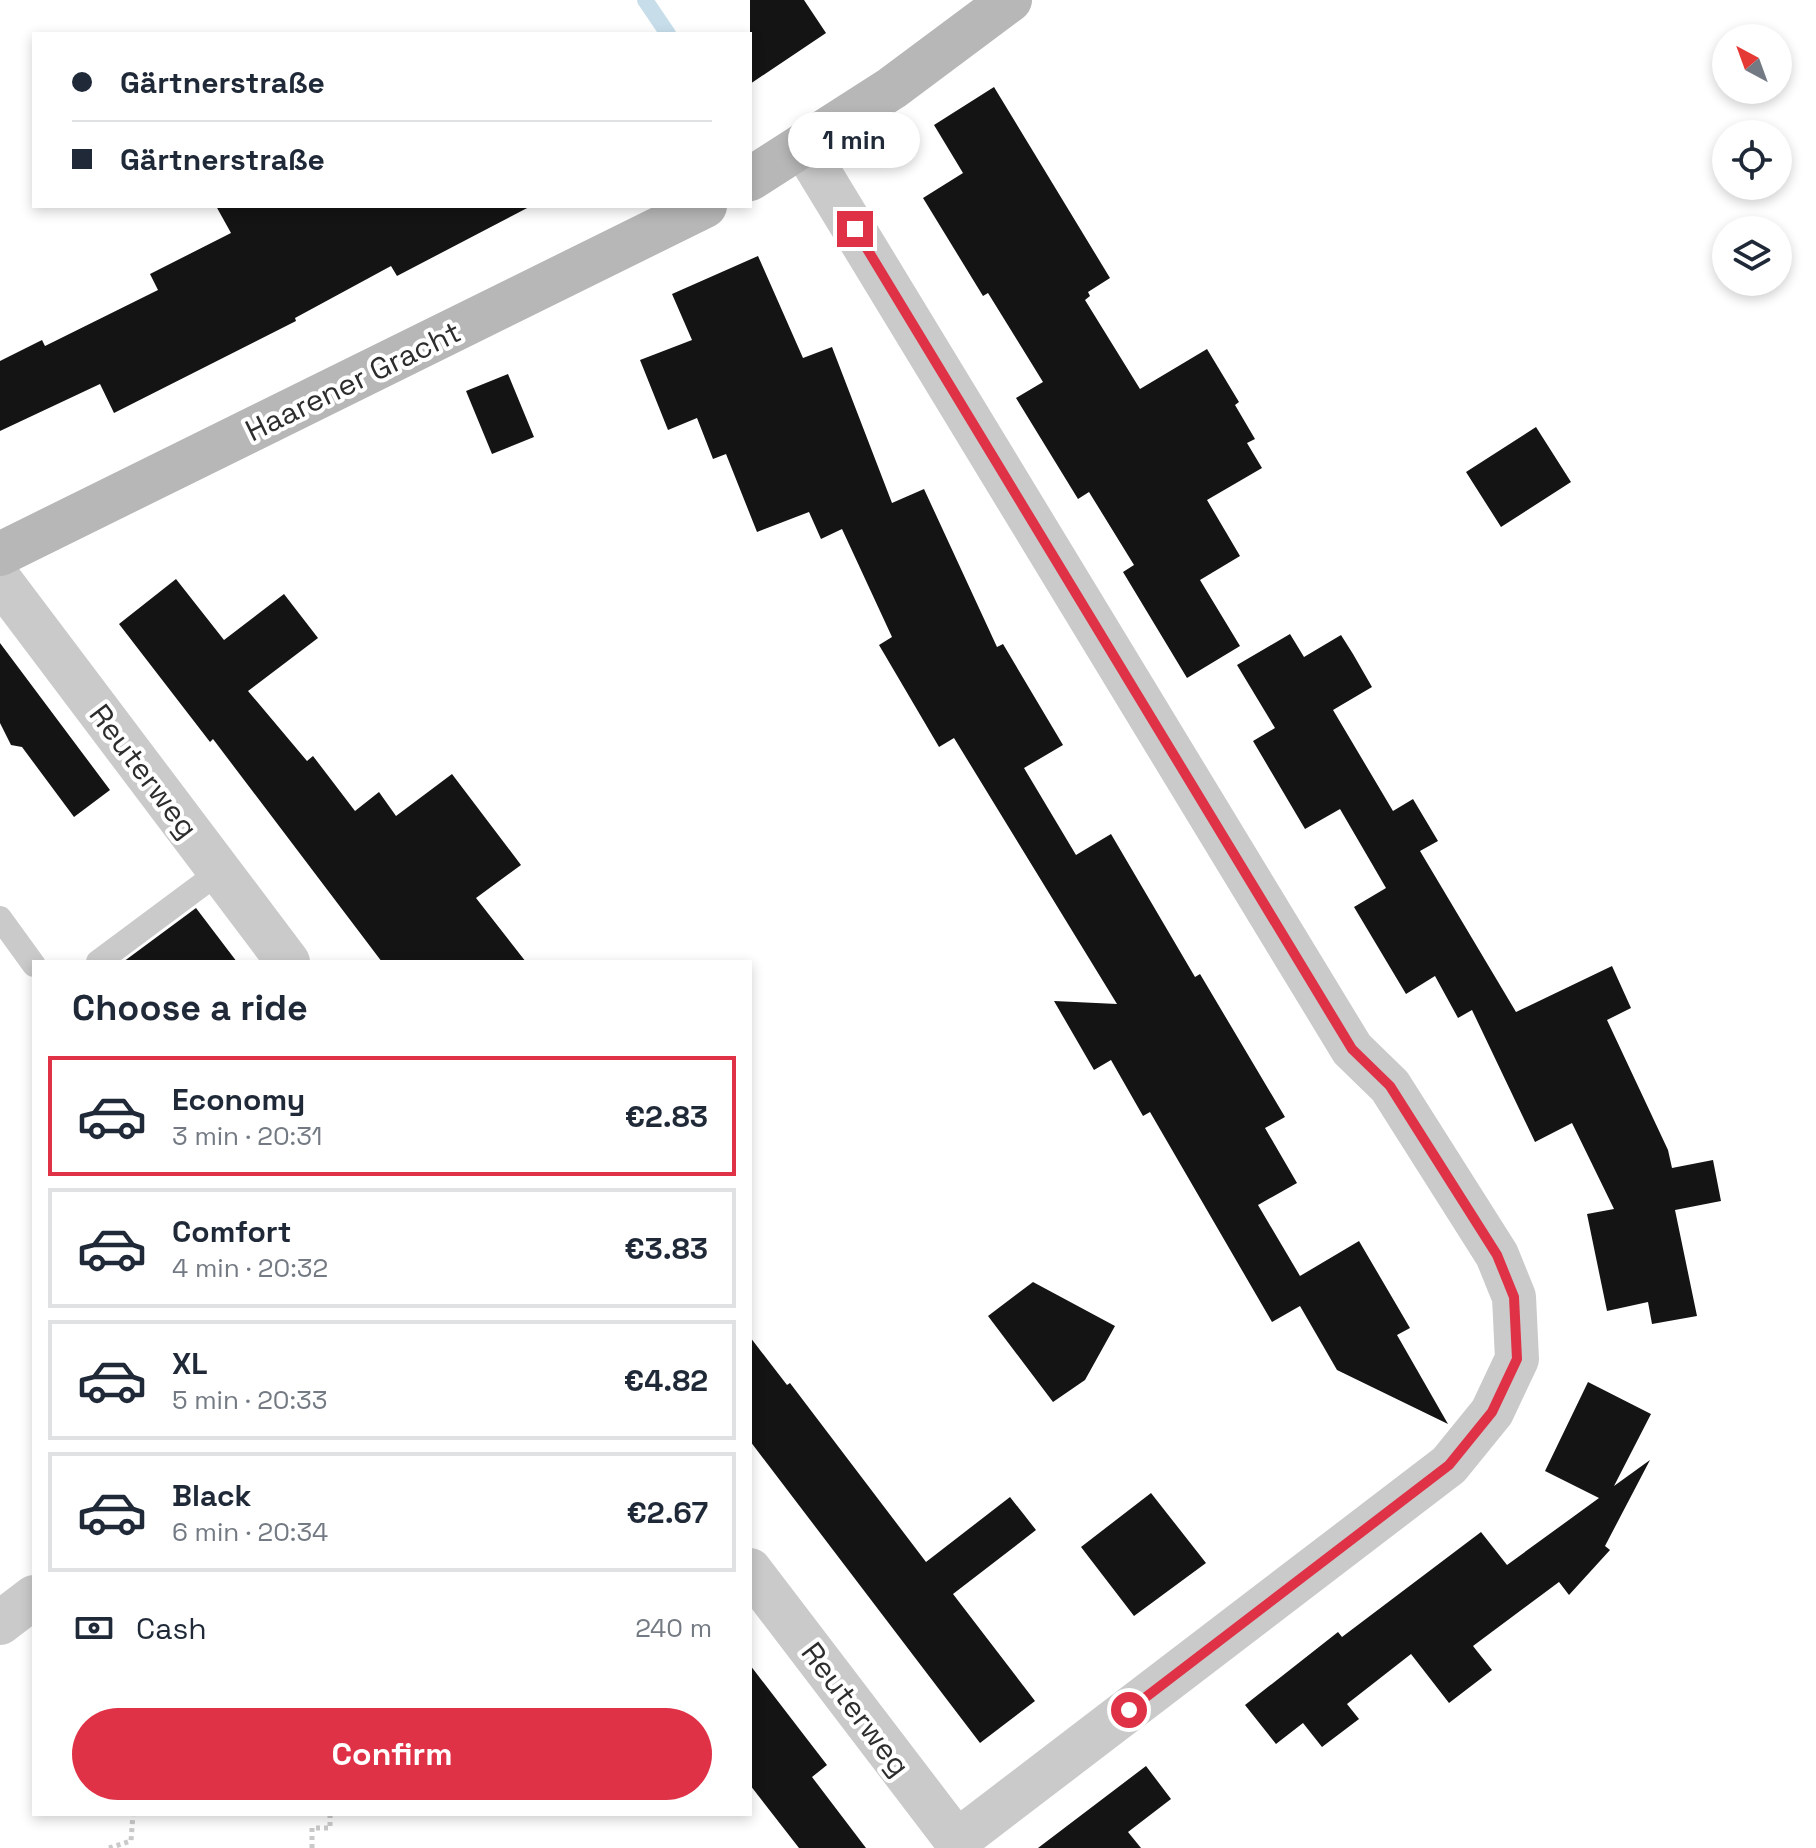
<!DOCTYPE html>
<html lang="en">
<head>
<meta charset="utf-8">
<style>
  :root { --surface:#fff; --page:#f2f2f3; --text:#1f2937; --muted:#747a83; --line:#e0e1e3; --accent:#e03247 }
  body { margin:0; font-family:"Space Grotesk",sans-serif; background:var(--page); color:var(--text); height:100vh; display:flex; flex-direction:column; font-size:30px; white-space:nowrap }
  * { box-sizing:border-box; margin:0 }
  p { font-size:26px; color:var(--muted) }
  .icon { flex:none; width:44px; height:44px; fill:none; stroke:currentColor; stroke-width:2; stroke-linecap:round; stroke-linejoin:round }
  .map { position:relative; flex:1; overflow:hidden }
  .panel { position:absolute; left:32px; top:960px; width:720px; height:856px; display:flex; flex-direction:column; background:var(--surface); border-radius:0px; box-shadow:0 4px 12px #0003 }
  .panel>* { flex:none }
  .guide { position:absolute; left:32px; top:32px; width:720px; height:176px; border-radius:0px; box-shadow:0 4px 12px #0003; display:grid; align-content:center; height:176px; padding:0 40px; background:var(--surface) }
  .needle { width:52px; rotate:319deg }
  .controls { position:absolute; left:1712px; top:24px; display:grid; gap:16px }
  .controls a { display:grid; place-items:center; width:80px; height:80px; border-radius:50%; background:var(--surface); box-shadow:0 4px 12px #0003; font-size:40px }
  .end { position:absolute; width:36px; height:36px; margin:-18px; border:10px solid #e03247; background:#fff; box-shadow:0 0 0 4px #fff }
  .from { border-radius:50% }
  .bubble { position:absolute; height:56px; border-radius:28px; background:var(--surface); box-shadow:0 4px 12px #0003; font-size:26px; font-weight:800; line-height:56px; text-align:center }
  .guide b { display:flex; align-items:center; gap:28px; height:76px; font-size:30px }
  .guide b+b { border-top:2px solid var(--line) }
  .guide i { width:20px; height:20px; background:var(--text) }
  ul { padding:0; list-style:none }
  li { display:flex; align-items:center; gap:24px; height:120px; margin:0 16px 12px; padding:0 24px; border:4px solid var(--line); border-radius:0px }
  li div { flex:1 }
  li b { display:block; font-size:30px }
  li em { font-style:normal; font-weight:800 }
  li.selected { border-color:var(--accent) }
  li>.icon { width:72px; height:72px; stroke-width:1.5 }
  h2 { padding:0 40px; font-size:36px; line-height:96px }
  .pay { display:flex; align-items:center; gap:20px; height:88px; padding:0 40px; font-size:30px }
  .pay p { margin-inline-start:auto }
  .cta { display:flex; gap:16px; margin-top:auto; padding:16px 40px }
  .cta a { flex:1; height:92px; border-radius:48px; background:var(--accent); color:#fff; font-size:32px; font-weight:800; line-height:92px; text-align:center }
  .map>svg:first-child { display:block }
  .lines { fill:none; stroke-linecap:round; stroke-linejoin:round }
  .stream { stroke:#c7deea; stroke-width:16 }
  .building { fill:#141414 }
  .path { stroke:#cacaca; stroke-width:5; stroke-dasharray:4 4; stroke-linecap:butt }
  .lane { stroke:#cacaca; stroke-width:24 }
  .street { stroke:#cacaca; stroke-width:44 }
  .secondary { stroke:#b7b7b7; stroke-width:44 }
  .route { stroke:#e03247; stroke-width:10 }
  .labels { text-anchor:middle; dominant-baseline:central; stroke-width:8; stroke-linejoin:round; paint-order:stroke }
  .street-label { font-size:30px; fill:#2d2d2d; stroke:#fff }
</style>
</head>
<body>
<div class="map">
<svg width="1816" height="1848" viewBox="0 0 1816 1848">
  <rect width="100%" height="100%" fill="#fff"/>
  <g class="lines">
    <path class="stream" d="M645 0 668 34"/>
  </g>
  <path class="building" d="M750 0H804L826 33 750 84Z
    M994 87 1110 278 1088 292 1090 296 1085 300 1140 389 1207 349 1239 402 1235 405 1255 439 1247 443 1262 468 1207 500 1240 556 1200 580 1240 646 1187 678 1123 572 1134 565 1089 492 1078 499 1016 398 1043 382 988 293 983 296 923 198 963 173 934 125Z
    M216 206H531L397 276 391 266 295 318 296 321 114 413 100 384 0 431V361L42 340 45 346 158 290 150 274 231 233Z
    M758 256 803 358 832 347 892 503 924 489 997 647 1003 644 1063 745 1024 768 1076 855 1111 834 1195 977 1200 974 1285 1117 1265 1128 1297 1183 1258 1205 1300 1276 1359 1241 1410 1328 1397 1335 1448 1424 1337 1370 1300 1306 1272 1322 1150 1112 1143 1116 1111 1060 1094 1070 1054 1001 1117 1004 954 738 939 747 879 645 892 637 842 529 821 539 809 512 757 532 726 454 713 459 697 418 668 430 640 360 692 340 672 294Z
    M508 374 534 437 492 454 466 391Z
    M1536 427 1571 482 1501 527 1466 472Z
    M176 579 224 640 284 594 318 638 248 691 307 761 313 756 355 811 379 792 396 816 452 774 521 865 476 898 526 962H382L213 739 210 742 119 624Z
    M1290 634 1304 657 1341 635 1353 654 1372 687 1333 710 1393 811 1413 799 1438 841 1420 851 1516 1012 1612 966 1631 1008 1607 1020 1668 1150 1672 1168 1713 1160 1721 1201 1675 1210 1697 1316 1652 1324 1648 1302 1607 1311 1587 1214 1614 1209 1572 1123 1535 1142 1472 1010 1458 1018 1435 976 1406 994 1354 907 1386 888 1340 809 1305 829 1253 741 1275 728 1237 665Z
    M0 643 110 790 74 817 22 747 11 745 0 723Z
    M196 908 237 962H123Z
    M1033 1282 1115 1326 1085 1380 1053 1402 988 1316Z
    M750 1337 787 1385 790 1383 926 1562 1010 1497 1036 1530 953 1594 1035 1701 980 1743 750 1441Z
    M1588 1382 1651 1414 1614 1486 1650 1460 1605 1546 1610 1550 1569 1595 1559 1582 1473 1646 1492 1670 1449 1703 1411 1654 1347 1704 1359 1719 1322 1747 1303 1723 1276 1744 1245 1705 1338 1632 1342 1637 1481 1532 1507 1565 1599 1498 1545 1471Z
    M1151 1493 1206 1563 1134 1616 1081 1547Z
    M750 1665 827 1765 812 1777 866 1848H799L750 1785Z
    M1146 1766 1171 1799 1128 1832 1141 1848H1038Z"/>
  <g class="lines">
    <path class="path" d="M109 1848 131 1841 133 1814
      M312 1848V1828H330V1814"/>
    <path class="lane" d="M0 918 34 965
      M98 962 219 872"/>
    <path class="street" d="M804 147 1352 1049 1390 1086 1497 1255 1514 1297 1517 1359 1492 1412 1449 1465 957 1841
      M0 580 288 962
      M750 1570 962 1848
      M0 1623 34 1597"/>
    <path class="secondary" d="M750 179 892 88 1010 0
      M0 554 705 206"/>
  </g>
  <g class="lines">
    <path class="route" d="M855 229 1352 1049 1390 1086 1497 1255 1514 1297 1517 1359 1492 1412 1449 1465 1129 1710"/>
  </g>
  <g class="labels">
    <g class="street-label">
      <text transform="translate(353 381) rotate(-26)">Haarener Gracht</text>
      <text transform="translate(144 771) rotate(53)">Reuterweg</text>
      <text transform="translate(856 1709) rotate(53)">Reuterweg</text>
    </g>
  </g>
</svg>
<div class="controls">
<a><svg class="needle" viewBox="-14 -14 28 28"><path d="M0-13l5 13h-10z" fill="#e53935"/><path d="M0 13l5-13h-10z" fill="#747a83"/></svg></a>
<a><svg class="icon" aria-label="locate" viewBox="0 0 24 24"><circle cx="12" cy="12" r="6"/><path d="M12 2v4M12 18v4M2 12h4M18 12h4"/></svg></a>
<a><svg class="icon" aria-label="layers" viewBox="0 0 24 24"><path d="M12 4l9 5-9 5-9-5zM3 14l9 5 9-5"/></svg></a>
</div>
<i class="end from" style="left:1129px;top:1710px"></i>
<i class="end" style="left:855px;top:229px"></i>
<div class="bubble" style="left:788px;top:112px;width:132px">1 min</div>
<div class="guide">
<b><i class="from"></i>Gärtnerstraße</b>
<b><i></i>Gärtnerstraße</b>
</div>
<section class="panel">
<h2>Choose a ride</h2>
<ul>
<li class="selected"><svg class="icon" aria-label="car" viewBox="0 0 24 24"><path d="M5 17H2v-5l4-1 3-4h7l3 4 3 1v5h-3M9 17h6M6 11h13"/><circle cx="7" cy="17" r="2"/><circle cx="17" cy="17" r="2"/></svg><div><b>Economy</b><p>3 min · 20:31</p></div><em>€2.83</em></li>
<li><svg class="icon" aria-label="car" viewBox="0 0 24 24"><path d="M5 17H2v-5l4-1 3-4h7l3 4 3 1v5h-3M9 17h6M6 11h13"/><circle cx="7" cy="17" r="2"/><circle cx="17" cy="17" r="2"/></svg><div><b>Comfort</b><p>4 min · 20:32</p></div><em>€3.83</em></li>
<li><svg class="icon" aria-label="car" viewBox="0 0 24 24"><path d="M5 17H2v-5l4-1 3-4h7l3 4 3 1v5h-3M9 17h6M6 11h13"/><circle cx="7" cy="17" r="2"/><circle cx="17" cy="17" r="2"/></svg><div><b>XL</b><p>5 min · 20:33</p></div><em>€4.82</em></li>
<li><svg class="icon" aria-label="car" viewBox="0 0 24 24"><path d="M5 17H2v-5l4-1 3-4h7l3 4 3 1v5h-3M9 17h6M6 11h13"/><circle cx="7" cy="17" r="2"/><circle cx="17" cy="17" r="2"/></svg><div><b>Black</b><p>6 min · 20:34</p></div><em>€2.67</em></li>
</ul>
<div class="pay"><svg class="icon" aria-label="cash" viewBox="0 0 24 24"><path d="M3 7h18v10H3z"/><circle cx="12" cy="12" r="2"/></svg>Cash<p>240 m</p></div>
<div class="cta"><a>Confirm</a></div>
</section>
</div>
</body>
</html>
